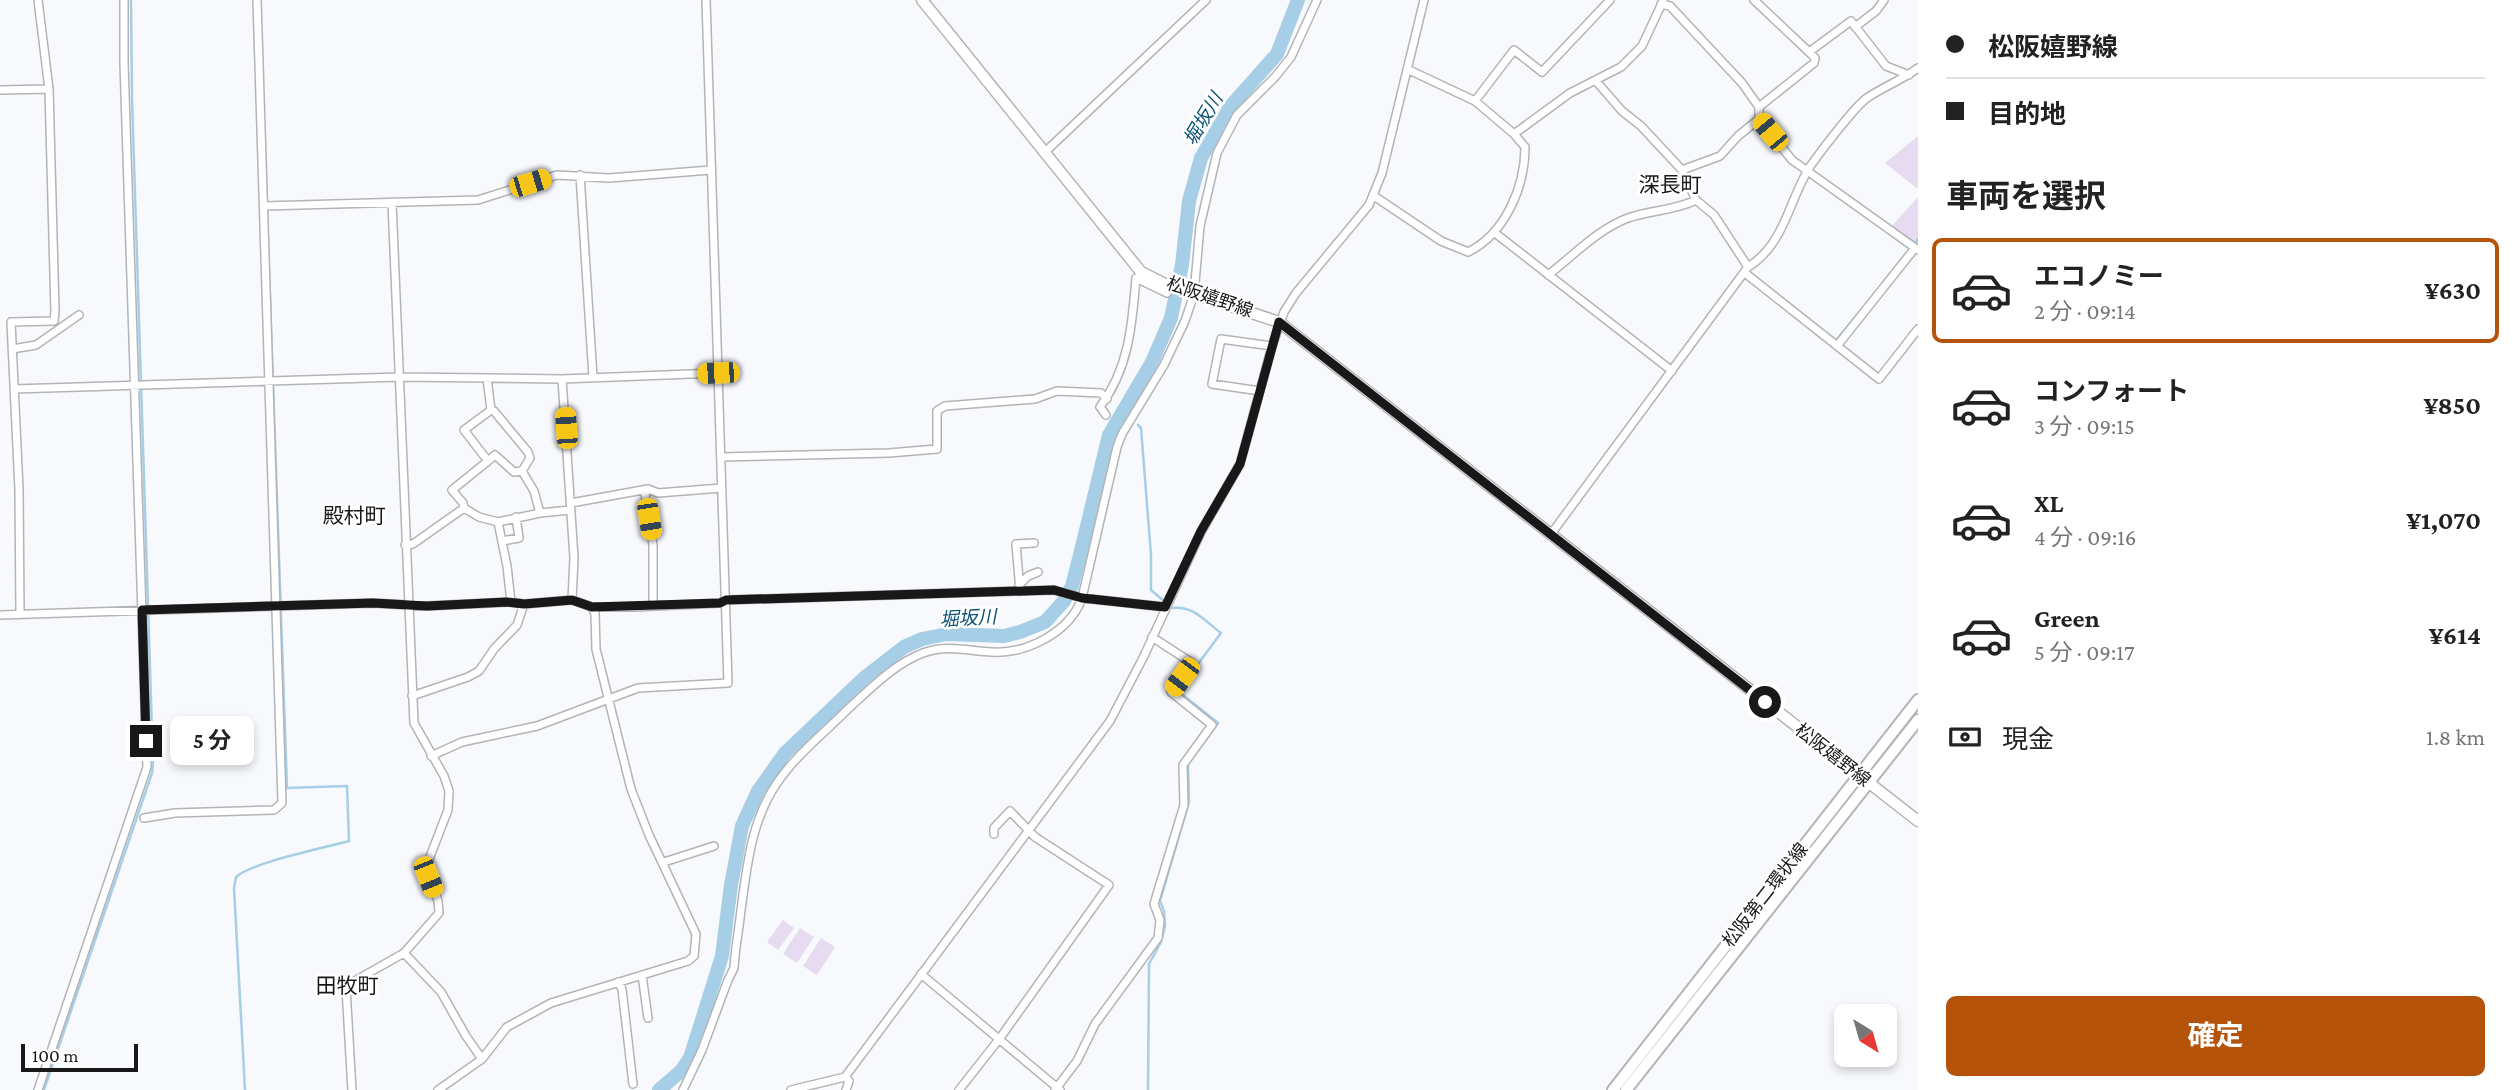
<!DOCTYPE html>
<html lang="ja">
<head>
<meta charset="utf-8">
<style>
  :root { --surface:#fff; --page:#f6f6f6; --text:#222; --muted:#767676; --line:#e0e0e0; --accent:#b45309 }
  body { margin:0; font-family:"Crimson Pro","Noto Sans JP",serif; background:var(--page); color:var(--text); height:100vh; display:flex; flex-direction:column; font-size:26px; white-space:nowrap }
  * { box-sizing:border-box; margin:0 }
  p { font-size:23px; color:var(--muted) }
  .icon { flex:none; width:38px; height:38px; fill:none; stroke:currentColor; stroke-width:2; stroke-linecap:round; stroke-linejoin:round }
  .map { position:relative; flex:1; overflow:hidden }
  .details { display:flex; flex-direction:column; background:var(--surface); width:595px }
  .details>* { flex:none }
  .banner { display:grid; align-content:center; height:154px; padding:0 28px; background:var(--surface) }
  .needle { width:46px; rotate:143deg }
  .buttons { position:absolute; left:1834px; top:1004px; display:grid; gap:14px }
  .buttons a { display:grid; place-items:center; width:63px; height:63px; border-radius:10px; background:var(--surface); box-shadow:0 4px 10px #0003; font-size:35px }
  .scale { position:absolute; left:21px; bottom:18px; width:117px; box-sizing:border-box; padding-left:7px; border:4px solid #181819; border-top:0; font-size:19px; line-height:24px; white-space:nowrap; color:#181819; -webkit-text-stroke:5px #fff; paint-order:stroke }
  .end { position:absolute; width:32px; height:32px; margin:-16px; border:9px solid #181819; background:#fff; box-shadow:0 0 0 4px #fff }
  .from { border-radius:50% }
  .bubble { position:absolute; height:49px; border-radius:10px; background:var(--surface); box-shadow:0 4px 10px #0003; font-size:23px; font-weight:700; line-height:49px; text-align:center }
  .car { position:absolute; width:21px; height:42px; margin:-21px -10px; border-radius:9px; box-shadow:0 0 5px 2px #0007; background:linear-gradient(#f5c518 24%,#345 0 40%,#f5c518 0 76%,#345 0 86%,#f5c518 0) }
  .banner b { display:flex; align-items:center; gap:24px; height:66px; font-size:26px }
  .banner b+b { border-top:2px solid var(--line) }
  .banner i { width:18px; height:18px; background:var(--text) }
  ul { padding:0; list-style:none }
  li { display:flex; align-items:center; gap:21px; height:105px; margin:0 14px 10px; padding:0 14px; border:4px solid transparent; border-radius:10px }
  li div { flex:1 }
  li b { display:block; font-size:26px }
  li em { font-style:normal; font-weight:700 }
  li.active { border-color:var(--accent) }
  li>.icon { width:63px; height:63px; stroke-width:1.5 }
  h2 { padding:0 28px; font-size:32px; line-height:84px }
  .pay { display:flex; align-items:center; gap:18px; height:77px; padding:0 28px; font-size:26px }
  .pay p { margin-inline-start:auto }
  .button { display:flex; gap:14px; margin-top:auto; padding:14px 28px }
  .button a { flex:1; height:80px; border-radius:10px; background:var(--accent); color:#fff; font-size:28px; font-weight:700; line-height:80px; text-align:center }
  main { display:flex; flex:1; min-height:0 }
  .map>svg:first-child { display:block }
  .green { fill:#e6dbf1 }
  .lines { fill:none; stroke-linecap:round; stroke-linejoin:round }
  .stream { stroke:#a7cee7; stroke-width:2.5 }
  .river { stroke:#a7cee7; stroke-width:14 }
  .minor-casing { stroke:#b3b4b7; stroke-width:10 }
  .secondary-casing { stroke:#b3b4b7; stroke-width:13 }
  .primary-casing { stroke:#b3b4b7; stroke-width:14 }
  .minor { stroke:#fff; stroke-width:7 }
  .secondary { stroke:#fff; stroke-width:10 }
  .primary { stroke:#fff; stroke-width:10 }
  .route { stroke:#181819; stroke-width:9 }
  .labels { text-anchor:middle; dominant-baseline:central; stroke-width:5; stroke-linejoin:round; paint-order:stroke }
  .street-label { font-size:18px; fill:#181819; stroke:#fff }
  .water-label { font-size:19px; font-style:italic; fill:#0c5274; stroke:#fff }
  .quarter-label { font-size:21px; fill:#181819; stroke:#fff }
</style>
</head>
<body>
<main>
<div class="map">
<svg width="1918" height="1090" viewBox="0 0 1918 1090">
  <rect width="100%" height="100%" fill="#f8f9fc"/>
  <path class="green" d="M1918 136V189L1885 163Z
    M1918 197V247L1891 227Z
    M783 920 794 928 778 950 767 942Z
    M800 928 814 937 797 963 783 954Z
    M821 938 835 947 817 975 803 966Z"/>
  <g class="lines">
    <path class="stream" d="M1916 242 1918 239
      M1837 339 1875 293
      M1138 425 1141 428 1151 555V590L1172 608C1193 605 1205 621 1221 633L1178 691 1218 723 1188 764 1189 802 1160 901 1164 911 1165 926 1161 942 1149 964 1148 1090
      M44 1090 152 773 153 763 132 99 131 0
      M245 1090 234 888 236 877C253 862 324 848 349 841L347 786 287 788 263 97"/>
    <path class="river" d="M659 1090 681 1071 690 1058 722 956 731 885 742 826 758 791 785 753 864 678 904 647 922 639 947 634 1004 636 1020 632 1045 622 1064 601 1072 586 1081 551 1109 435 1152 362 1171 318 1182 265 1189 201 1201 158 1230 107 1277 54 1298 0"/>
    <defs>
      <path id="minor" d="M1754 0 1809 52 1851 21 1886 66 1909 75
        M1661 4 1670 6 1742 83 1759 107V119L1792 160 1918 250
        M1855 27 1876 11 1884 0
        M1596 81 1622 111 1641 126 1682 170 1696 200
        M0 90 49 89
        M1475 101 1514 50 1542 72 1610 0
        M1759 107 1814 63 1815 58 1809 52
        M1514 134 1570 93 1621 67 1642 46 1663 1
        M1045 152 1206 0
        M1682 170 1720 156 1738 136 1759 119
        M580 175 593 377
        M1374 196 1441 241 1468 252C1505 234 1525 187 1525 147L1514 134 1475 101 1407 69
        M264 206 478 200 557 175 609 178 711 170
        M1495 233 1672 371
        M1745 273 1879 379 1918 329
        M1548 275C1573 256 1598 229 1628 218 1650 210 1674 211 1696 200L1714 215 1748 267
        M1837 346 1915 248
        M12 349 36 345 79 315
        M562 379 574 558 572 600
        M14 389 399 377 562 379 717 373
        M1260 391 1212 384 1221 339 1272 346
        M491 410 494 411 528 452 530 458 522 471 534 491 540 513
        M1106 415 1100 407C1129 368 1132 326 1136 278L1167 293V285
        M721 457 889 453 937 449V411L945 406 1035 399 1057 391 1101 393 1107 399
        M488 461 495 455 514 472 522 471
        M648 489 645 494 653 545V606
        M571 503 648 489 658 493 721 488
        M464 508 463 503 452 490 488 461 464 430 491 410 487 378
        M498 522 507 566 511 602
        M1551 534 1748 267C1784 245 1789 201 1809 168 1818 155 1855 106 1867 98 1883 87 1902 80 1918 68
        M502 541 519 538 516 517
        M405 545 413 544 464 508 479 517 498 522 540 513 570 510
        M1019 585 1028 576 1038 572
        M1020 591 1016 544 1034 543
        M20 614 19 489 11 322 54 321 55 311 49 89 38 0
        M0 615 373 603 427 606 511 602 524 604 572 600 592 607H634L720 603 726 600 1054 590 1082 598 1165 607
        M412 696 468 677 479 671 494 649 517 625 524 604
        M431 756 462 742 537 726 638 688 728 683 706 0
        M144 818 175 813 274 810 282 803 257 0
        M664 862 714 846
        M404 953 441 992 466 1036 482 1059
        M921 974 1060 1090
        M642 975 648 1018
        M618 982 622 989 633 1084
        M845 1077 849 1081 846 1090
        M38 1090 147 767 124 63V0
        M352 1090 346 988 351 983 404 953 439 913 438 901 426 867 448 810 449 791 444 776 414 723 392 202
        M438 1090 482 1059 507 1027 551 1003 688 961 694 956 696 934 649 835 631 789 596 649 595 614 592 607
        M683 1090 702 1050 728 980 734 968C735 949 739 929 741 910 747 866 751 821 777 783 796 755 823 734 847 710 870 689 894 664 923 653 947 644 968 651 992 652 1027 654 1070 632 1082 598L1117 447 1122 434 1164 365 1185 321 1194 294 1200 226 1217 153 1237 115 1275 77 1291 57 1317 0
        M791 1090 845 1077 1110 721 1144 656 1201 532 1240 464 1272 346 1284 312 1296 293 1369 205 1382 173 1424 0
        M959 1090 1000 1038 1109 885 1035 837 1010 811 994 828V834
        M1055 1090 1077 1061 1095 1024 1158 938 1160 920 1154 904 1184 805 1183 765 1212 725 1171 692 1192 663 1152 637"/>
      <path id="secondary" d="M922 0 1141 272 1167 285 1279 322 1918 821"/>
      <path id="primary" d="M1613 1090 1918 700
        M1626 1090 1918 720"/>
    </defs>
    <use href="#minor" class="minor-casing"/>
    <use href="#secondary" class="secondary-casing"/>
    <use href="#primary" class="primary-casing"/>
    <use href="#minor" class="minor"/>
    <use href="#secondary" class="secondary"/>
    <use href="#primary" class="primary"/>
  </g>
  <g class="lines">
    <path class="route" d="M146 741 142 610 373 603 427 606 507 602 524 604 572 600 592 607 720 603 726 600 1054 590 1082 598 1165 607 1201 531 1240 464 1279 322 1765 702"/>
  </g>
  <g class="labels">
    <g class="street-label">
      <text transform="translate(1210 297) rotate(19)">松阪嬉野線</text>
      <text transform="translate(1833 755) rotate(38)">松阪嬉野線</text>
      <text transform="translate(1765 895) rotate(-52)">松阪第二環状線</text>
    </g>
    <g class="water-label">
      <text transform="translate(1203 119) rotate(-59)">堀坂川</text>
      <text transform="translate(968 618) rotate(-3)">堀坂川</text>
    </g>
    <g class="quarter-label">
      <text x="1670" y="185">深長町</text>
      <text x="354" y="516">殿村町</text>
      <text x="347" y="986">田牧町</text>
    </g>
  </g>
</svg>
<div class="buttons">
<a><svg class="needle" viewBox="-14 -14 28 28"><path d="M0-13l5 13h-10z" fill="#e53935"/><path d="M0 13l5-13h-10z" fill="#767676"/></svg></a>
</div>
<div class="scale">100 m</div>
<i class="end from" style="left:1765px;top:702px"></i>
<i class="end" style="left:146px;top:741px"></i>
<div class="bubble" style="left:170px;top:716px;width:84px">5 分</div>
<i class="car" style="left:1770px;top:132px;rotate:320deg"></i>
<i class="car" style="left:530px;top:183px;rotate:73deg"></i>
<i class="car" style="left:718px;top:373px;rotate:268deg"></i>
<i class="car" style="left:566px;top:428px;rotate:356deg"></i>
<i class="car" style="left:649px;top:519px;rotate:171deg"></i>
<i class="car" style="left:1182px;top:677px;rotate:217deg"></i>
<i class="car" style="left:428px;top:877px;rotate:158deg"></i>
</div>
<section class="details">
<div class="banner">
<b><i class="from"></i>松阪嬉野線</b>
<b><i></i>目的地</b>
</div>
<h2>車両を選択</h2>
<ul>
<li class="active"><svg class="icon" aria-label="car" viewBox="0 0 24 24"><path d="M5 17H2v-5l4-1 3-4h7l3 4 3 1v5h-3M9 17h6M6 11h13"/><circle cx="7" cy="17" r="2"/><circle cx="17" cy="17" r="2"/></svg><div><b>エコノミー</b><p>2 分 · 09:14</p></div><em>¥630</em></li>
<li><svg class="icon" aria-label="car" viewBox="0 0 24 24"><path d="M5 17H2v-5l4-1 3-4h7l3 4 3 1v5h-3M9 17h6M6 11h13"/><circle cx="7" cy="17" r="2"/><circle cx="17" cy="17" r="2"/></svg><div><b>コンフォート</b><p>3 分 · 09:15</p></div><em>¥850</em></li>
<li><svg class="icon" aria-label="car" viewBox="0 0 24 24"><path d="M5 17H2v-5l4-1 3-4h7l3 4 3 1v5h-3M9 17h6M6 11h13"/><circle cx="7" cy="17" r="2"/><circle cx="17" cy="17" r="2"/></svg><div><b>XL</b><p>4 分 · 09:16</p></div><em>¥1,070</em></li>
<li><svg class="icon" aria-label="car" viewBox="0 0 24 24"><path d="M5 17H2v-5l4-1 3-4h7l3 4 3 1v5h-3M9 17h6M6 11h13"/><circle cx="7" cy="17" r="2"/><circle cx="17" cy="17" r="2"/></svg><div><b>Green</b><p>5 分 · 09:17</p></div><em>¥614</em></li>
</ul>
<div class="pay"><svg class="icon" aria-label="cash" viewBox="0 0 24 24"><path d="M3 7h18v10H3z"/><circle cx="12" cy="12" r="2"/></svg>現金<p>1.8 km</p></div>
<div class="button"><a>確定</a></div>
</section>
</main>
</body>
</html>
